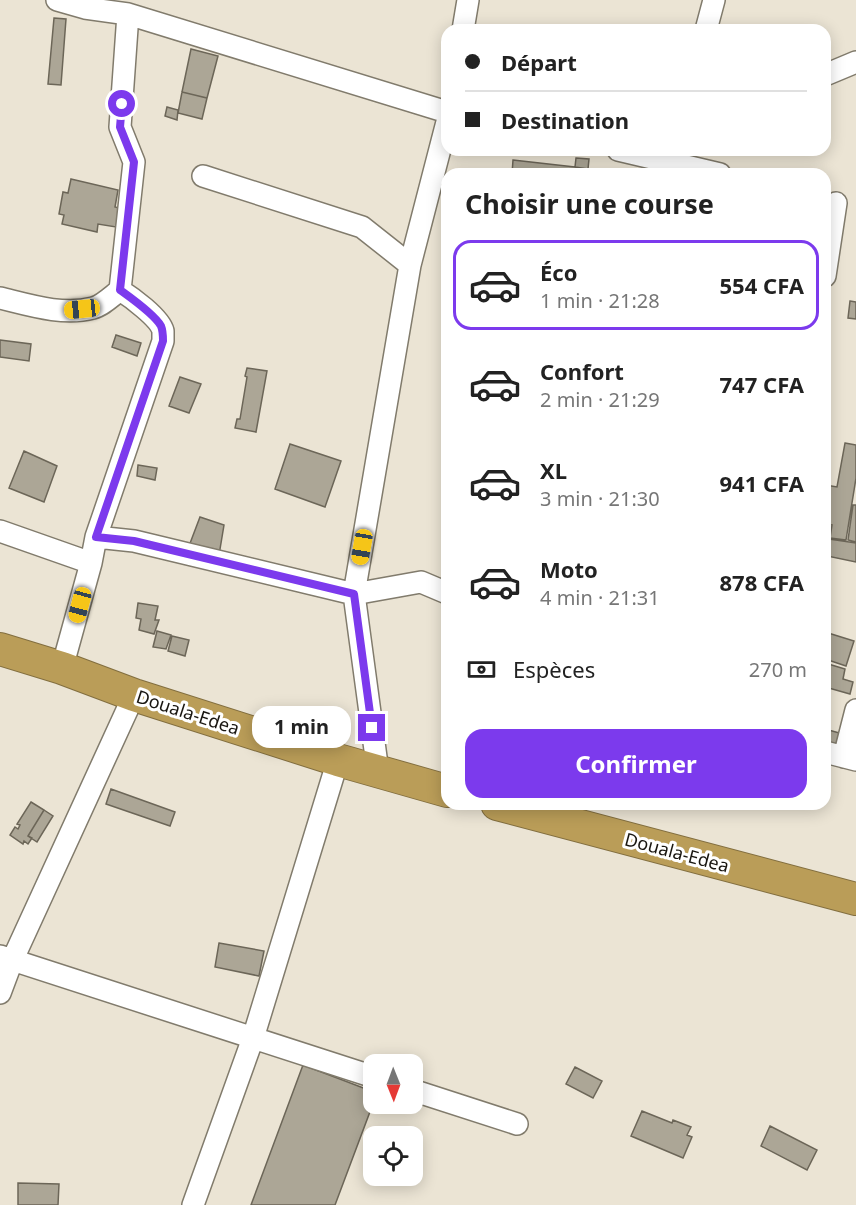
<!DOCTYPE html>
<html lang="fr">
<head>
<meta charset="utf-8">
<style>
  :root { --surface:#fff; --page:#f6f6f6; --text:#222; --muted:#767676; --line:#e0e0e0; --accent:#7c3aed }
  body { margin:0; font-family:"Noto Sans",sans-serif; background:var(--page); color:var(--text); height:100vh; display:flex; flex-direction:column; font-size:22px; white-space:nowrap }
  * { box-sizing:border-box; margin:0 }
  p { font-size:20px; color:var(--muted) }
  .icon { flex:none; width:33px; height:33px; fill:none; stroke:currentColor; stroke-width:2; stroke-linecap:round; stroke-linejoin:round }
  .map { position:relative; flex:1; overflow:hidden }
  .side { position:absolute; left:441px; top:168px; width:390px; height:642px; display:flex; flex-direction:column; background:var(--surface); border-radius:18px; box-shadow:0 3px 15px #0003 }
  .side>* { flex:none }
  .banner { position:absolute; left:441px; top:24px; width:390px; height:132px; border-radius:18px; box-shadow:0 3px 15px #0003; display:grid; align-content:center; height:132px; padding:0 24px; background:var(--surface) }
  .needle { width:39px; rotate:179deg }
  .fabs { position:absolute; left:363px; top:1054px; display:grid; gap:12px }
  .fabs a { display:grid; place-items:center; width:60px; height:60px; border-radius:12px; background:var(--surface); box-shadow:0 3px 15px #0003; font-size:30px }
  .end { position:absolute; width:27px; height:27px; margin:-14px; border:8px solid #7c3aed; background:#fff; box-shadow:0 0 0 3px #fff }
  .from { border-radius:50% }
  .bubble { position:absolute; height:42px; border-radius:18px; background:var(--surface); box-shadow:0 3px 15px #0003; font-size:20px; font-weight:700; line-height:42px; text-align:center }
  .car { position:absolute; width:18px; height:36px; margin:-18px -9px; border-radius:8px; box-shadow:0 0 4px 2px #0007; background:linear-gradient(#f5c518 24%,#345 0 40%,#f5c518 0 76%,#345 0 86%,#f5c518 0) }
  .banner b { display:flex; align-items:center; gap:21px; height:57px; font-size:22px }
  .banner b+b { border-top:2px solid var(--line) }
  .banner i { width:15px; height:15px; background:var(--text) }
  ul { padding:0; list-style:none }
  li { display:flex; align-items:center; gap:18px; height:90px; margin:0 12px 9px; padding:0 12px; border:3px solid transparent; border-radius:18px }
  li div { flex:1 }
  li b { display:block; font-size:22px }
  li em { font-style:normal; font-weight:700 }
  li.active { border-color:var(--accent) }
  li>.icon { width:54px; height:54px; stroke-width:1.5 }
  h2 { padding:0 24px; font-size:27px; line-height:72px }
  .pay { display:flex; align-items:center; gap:15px; height:66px; padding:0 24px; font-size:22px }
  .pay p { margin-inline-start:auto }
  .action { display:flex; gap:12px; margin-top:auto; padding:12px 24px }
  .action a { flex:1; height:69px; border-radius:18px; background:var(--accent); color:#fff; font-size:24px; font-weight:700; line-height:69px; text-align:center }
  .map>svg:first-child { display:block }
  .building { fill:#aca696; stroke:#6c6658; stroke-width:1.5 }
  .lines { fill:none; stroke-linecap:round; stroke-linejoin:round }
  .minor-casing { stroke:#817b6c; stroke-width:24 }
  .highway-casing { stroke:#826e3f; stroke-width:34 }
  .minor { stroke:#fff; stroke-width:21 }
  .highway { stroke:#ba9d58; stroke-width:32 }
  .route { stroke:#7c3aed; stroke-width:8 }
  .labels { text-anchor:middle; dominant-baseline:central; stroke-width:6; stroke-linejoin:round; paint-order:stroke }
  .street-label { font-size:18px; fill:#191611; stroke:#fff }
</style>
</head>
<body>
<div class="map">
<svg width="856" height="1205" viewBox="0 0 856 1205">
  <rect width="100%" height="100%" fill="#ebe4d4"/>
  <path class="building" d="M54 18 66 19 61 85 48 84Z
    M191 49 218 56 207 98 182 92Z
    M182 92 207 98 202 119 178 113Z
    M167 107 178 110 177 120 165 116Z
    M576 158 589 159 588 169 575 167Z
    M513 160 575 167 617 174H512Z
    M71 179 118 190 115 207 119 208 116 227 98 224 97 232 62 224 64 215 59 214 63 192 68 193Z
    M850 301 856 302V319L848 318Z
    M116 335 141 343 137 356 112 347Z
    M0 340 31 344 29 361 0 357Z
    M247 368 267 371 256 432 235 428 237 419H240L247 377 245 376Z
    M180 377 201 384 189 413 169 406Z
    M845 443 856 445V478L846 540 830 538 832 525 825 524V485L837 487Z
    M290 444 341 461 325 507 275 489Z
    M24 451 57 466 44 502 9 488Z
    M138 465 157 468 155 480 137 476Z
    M853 505H856V542L848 540Z
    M200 517 224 525 219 555 189 546Z
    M829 539 856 543V562L827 556Z
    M138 603 158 606 155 620H159L154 634 139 630 141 619 136 618Z
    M157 631 171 635 166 649 153 647Z
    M825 632 854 641 846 666 825 659Z
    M172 636 189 640 185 656 168 651Z
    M825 663 845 669 843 679 853 682 850 694 825 687Z
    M825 729 843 734 839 750 825 746Z
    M111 789 175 812 170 826 106 804Z
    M31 802 44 810 28 836 32 838 28 844 24 841 23 844 10 835 15 827 18 829 20 825 17 824Z
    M44 810 53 816 37 842 28 836Z
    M219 943 264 951 259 976 215 967Z
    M303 1065 374 1092V1101L335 1205H251Z
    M575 1067 602 1081 593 1098 566 1084Z
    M642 1111 672 1123 673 1120 691 1127 687 1135 692 1137 683 1158 631 1136Z
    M770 1126 817 1150 807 1170 761 1146Z
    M18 1183 59 1184 58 1205H18Z"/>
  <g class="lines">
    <defs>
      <path id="minor" d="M57 0 85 8 128 14 447 112
        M463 30 468 0
        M706 30 714 0
        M825 75 856 62
        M618 150 720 174
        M203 176 362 227 410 265
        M825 276 836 203
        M0 298C29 305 63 316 93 308 102 306 112 296 120 290L134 162 120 127 128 14
        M0 531 91 563
        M96 537 163 341C163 337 163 334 163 331 160 318 131 297 120 290
        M62 668 91 563 96 537 134 541 354 594 421 582 447 593
        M825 752 856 760
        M844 757 856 710
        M378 772 354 594 410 265 447 122
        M0 956 374 1077
        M0 993 12 961 134 695
        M412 1090 517 1124
        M193 1205 253 1038 338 760"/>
      <path id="highway" d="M0 649 62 668 134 695 338 760 447 791
        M497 804 856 899"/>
    </defs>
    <use href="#minor" class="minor-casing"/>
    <use href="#highway" class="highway-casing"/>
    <use href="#minor" class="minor"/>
    <use href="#highway" class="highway"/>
  </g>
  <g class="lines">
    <path class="route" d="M122 104 120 127 134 162 120 290C131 298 154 314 161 326 163 331 163 335 163 341L96 537 134 541 354 594 372 728"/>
  </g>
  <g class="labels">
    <g class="street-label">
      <text transform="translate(188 712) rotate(18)">Douala-Edea</text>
      <text transform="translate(677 852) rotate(15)">Douala-Edea</text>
    </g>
  </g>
</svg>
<div class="fabs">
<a><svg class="needle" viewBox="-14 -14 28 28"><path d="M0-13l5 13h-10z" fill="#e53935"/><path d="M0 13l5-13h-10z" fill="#767676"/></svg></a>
<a><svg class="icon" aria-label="locate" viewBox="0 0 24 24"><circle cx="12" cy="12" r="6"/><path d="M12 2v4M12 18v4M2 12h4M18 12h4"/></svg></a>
</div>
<i class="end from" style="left:122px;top:104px"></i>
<i class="end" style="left:372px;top:728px"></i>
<div class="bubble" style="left:252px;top:706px;width:99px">1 min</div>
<i class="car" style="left:82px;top:309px;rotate:264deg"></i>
<i class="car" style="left:362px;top:547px;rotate:190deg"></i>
<i class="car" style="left:80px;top:605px;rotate:195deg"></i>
<div class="banner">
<b><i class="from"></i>Départ</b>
<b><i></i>Destination</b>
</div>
<section class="side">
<h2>Choisir une course</h2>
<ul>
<li class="active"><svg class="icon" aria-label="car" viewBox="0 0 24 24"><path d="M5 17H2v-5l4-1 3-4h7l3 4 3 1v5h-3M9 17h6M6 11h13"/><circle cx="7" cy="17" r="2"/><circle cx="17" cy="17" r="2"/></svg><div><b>Éco</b><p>1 min · 21:28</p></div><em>554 CFA</em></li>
<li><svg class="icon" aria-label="car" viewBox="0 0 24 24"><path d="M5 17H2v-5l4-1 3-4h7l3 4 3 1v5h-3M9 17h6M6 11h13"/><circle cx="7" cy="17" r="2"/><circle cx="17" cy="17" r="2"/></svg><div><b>Confort</b><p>2 min · 21:29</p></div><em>747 CFA</em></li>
<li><svg class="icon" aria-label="car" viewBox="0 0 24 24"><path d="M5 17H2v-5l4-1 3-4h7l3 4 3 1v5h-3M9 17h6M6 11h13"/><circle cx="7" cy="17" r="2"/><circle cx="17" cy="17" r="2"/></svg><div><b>XL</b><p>3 min · 21:30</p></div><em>941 CFA</em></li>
<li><svg class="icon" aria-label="car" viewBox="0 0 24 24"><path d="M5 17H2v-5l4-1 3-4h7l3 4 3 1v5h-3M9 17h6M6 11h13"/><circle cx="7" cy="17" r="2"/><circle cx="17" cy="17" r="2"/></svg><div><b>Moto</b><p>4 min · 21:31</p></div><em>878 CFA</em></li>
</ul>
<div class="pay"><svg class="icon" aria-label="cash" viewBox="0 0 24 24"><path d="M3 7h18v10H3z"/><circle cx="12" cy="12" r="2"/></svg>Espèces<p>270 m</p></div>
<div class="action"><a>Confirmer</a></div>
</section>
</div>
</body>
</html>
